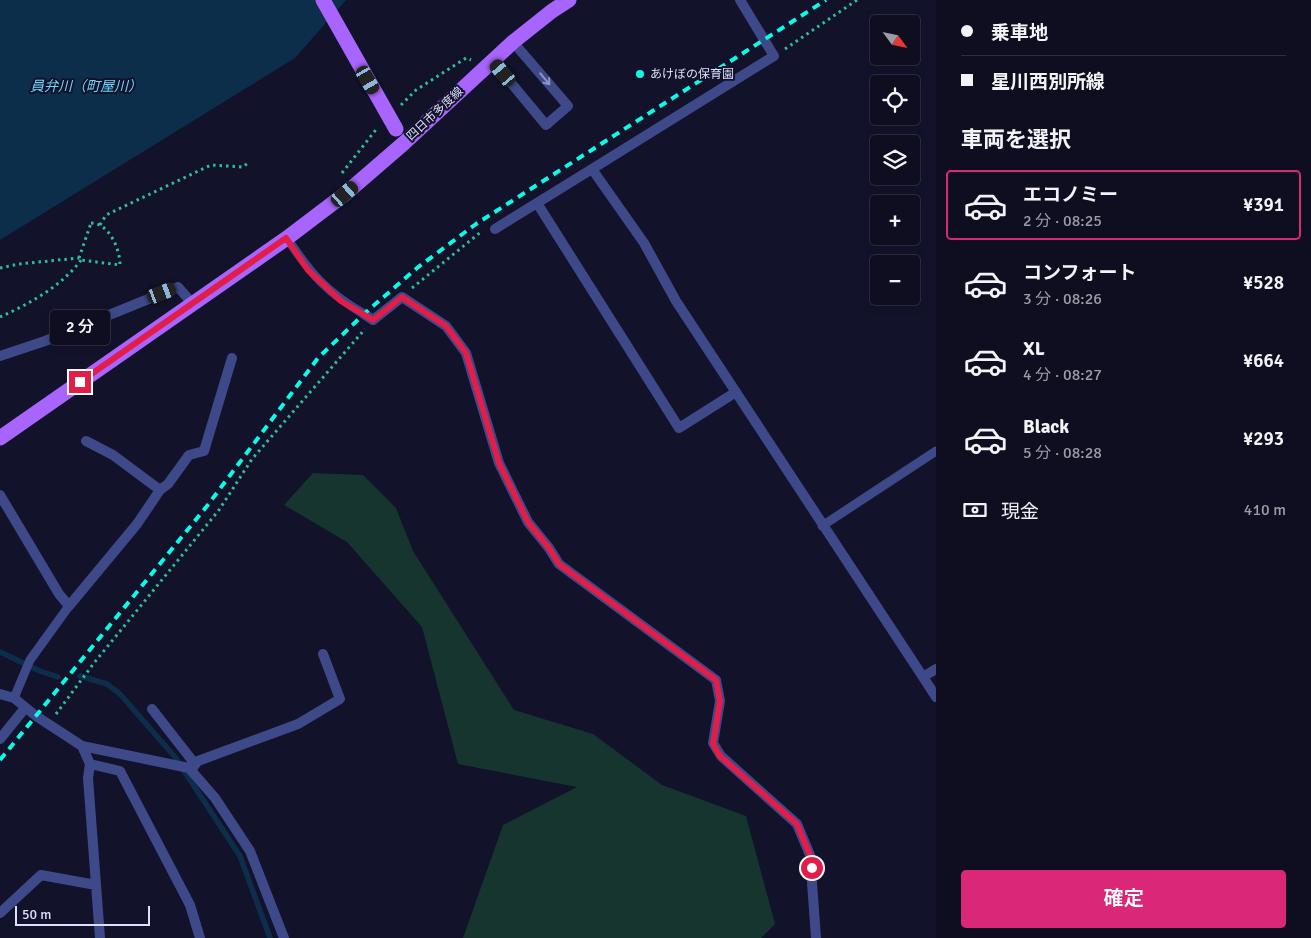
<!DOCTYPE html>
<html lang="ja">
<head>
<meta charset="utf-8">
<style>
  :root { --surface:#0e0e20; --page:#171729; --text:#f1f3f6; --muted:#9b9ca5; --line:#2e2e3e; --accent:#db2777 }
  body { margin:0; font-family:Signika,"Noto Sans JP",sans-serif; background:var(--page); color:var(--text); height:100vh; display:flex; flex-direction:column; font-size:19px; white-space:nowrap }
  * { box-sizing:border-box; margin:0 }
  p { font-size:16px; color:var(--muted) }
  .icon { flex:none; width:28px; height:28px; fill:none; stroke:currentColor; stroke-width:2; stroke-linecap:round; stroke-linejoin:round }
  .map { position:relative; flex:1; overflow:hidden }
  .details { display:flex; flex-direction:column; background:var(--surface); width:375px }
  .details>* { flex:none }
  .hud { display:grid; align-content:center; height:110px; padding:0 25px; background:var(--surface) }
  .needle { width:32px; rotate:123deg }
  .tools { position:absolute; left:870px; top:15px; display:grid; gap:10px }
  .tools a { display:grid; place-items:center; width:50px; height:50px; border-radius:5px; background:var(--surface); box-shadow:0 2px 8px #0003,0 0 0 1px var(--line); font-size:25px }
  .scale { position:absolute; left:15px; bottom:12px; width:135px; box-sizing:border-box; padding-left:5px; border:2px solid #dcdffe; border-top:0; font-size:14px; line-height:18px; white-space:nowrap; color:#dcdffe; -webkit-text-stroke:4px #12122b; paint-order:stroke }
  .end { position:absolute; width:22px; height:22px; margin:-11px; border:6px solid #e11d48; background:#fff; box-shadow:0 0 0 2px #fff }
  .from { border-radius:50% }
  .bubble { position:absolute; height:35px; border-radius:5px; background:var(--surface); box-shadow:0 2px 8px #0003,0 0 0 1px var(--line); font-size:16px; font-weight:600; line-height:35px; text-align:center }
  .car { position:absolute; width:15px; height:30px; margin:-15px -8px; border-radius:6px; box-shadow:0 0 4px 1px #0007; background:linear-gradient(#222 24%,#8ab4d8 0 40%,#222 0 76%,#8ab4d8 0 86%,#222 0) }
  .hud b { display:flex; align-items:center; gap:18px; height:48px; font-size:19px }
  .hud b+b { border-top:1px solid var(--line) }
  .hud i { width:12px; height:12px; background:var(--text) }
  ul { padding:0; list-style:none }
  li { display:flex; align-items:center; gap:15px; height:70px; margin:0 10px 8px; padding:0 15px; border:2px solid transparent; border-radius:5px }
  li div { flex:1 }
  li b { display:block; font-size:19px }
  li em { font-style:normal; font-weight:600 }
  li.current { border-color:var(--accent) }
  li>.icon { width:45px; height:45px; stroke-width:1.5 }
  h2 { padding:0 25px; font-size:22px; line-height:60px }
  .pay { display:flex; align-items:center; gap:12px; height:55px; padding:0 25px; font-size:19px }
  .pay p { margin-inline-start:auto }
  .button { display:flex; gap:10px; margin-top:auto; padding:10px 25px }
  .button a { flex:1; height:58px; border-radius:5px; background:var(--accent); color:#fff; font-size:20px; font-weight:600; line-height:58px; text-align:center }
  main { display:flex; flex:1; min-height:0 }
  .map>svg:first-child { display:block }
  .green { fill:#15352e }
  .water { fill:#0c2e4a }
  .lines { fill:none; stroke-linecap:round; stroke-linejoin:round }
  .stream { stroke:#0c2e4a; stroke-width:5.5 }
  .path { stroke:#33bc9a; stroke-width:3; stroke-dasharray:2.5 4; stroke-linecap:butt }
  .lane { stroke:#3e4989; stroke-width:9 }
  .street { stroke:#3e4989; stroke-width:10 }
  .primary { stroke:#a865fd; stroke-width:15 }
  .rail { stroke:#0cfbe6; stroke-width:4; stroke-dasharray:8 6; stroke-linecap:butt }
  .primary-bridge { stroke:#a865fd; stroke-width:15 }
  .oneway { stroke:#8d94c4 }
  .route { stroke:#e11d48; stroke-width:6 }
  .poi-dot { fill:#0cfbe6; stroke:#12122b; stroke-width:2 }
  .labels { text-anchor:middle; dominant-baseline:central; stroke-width:4; stroke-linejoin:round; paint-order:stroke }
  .poi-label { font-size:12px; fill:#dcdffe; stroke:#12122b; text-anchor:start }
  .street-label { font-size:12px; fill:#dcdffe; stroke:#12122b }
  .water-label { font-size:14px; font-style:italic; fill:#6cd5fd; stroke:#12122b }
</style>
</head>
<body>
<main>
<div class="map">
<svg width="936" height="938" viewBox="0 0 936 938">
  <rect width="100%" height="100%" fill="#12122b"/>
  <path class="green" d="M313 473 363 475 396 508 413 551 514 710 593 734 662 785 746 816 775 924 761 938H463L503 825 577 787 458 764 422 627 347 542 284 505Z"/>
  <path class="water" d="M0 0H346L295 58 0 240Z"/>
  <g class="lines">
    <path class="stream" d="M0 652 40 671 58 677
      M80 676 107 684 120 694 175 757 240 856 270 938"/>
    <path class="path" d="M785 49 857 0
      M401 105 416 90 466 58 471 60
      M342 173 378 127
      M91 223C109 223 120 249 120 265L81 260 79 258Z
      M100 225 106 215 211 165 243 167 249 162
      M0 268 19 264 79 258
      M412 288 482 231
      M0 317C29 304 62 286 81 260
      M56 714 94 663 219 510 252 459 365 329"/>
    <path class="lane" d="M287 238C310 273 326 292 364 314
      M822 526 936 451
      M14 698 30 660 69 606"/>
    <path class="street" d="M740 0 774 56 592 169 644 243 676 301 923 677 936 669
      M492 60 546 125 568 106 513 42
      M537 203 679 428 736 392
      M495 229 592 169
      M364 314 373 320 402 297 446 326 466 353 499 463 528 522 549 548 559 564 716 680 720 701 713 743 721 756 797 824 810 855 816 938
      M0 356 45 341 178 287 192 303
      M86 441 113 455 160 490
      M0 495 59 594 69 606 137 524 160 490 168 484 189 455 204 451 232 358
      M923 677 936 697
      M0 694 14 698 36 716 82 746 189 768 215 798 250 851 284 938
      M152 709 195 764
      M0 739 25 708
      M82 746 90 764 88 778 100 938
      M90 764 120 771 190 905 200 938
      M191 770 198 761 298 724 340 699 323 654
      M0 913 41 875 96 885"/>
    <path class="primary" d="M0 438 287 238 345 194 404 143 513 42 552 11 569 0"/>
    <path class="rail" d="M0 760 207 506 318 358 364 314 417 268 476 224 826 0"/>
    <path class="primary-bridge" d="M323 0 396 129"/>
  </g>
  <defs><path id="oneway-shaft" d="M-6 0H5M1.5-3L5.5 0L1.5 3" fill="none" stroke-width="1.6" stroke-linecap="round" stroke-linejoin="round" transform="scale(1.25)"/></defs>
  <use class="oneway" href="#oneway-shaft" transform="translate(545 79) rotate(50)"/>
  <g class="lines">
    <path class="route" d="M80 382 286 238 308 270 341 301 373 320 402 297 446 326 466 353 499 463 528 522 549 548 559 564 716 680 720 701 713 744 720 756 797 824 810 855 812 868"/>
  </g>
  <circle class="poi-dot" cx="640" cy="74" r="5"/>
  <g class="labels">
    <g class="poi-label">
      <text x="650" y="74">あけぼの保育園</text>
    </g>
    <g class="street-label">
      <text transform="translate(435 114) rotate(-43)">四日市多度線</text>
    </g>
    <g class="water-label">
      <text x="86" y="86">員弁川（町屋川）</text>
    </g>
  </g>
</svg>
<div class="tools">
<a><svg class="needle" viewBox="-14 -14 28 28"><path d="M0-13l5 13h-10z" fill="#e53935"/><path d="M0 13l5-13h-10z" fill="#9b9ca5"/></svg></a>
<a><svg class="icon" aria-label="locate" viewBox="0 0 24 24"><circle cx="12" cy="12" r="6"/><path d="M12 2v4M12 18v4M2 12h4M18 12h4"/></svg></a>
<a><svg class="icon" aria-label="layers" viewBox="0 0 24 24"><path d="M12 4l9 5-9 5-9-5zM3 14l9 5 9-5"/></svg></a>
<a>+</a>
<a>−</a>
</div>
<div class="scale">50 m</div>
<i class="end from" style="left:812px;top:868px"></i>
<i class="end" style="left:80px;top:382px"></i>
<div class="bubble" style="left:50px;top:310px;width:60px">2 分</div>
<i class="car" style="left:503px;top:73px;rotate:320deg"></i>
<i class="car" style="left:368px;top:80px;rotate:150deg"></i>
<i class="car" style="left:345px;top:194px;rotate:49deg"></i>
<i class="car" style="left:162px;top:293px;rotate:69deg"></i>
</div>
<section class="details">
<div class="hud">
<b><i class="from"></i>乗車地</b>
<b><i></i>星川西別所線</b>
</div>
<h2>車両を選択</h2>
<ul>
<li class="current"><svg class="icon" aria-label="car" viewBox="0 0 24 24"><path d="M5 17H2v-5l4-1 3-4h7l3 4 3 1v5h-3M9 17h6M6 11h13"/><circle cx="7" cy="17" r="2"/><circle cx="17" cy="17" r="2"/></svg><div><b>エコノミー</b><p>2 分 · 08:25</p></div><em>¥391</em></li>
<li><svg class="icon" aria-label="car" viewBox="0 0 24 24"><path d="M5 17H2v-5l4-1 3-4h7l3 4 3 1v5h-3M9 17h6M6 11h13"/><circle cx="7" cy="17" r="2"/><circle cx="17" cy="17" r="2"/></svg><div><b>コンフォート</b><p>3 分 · 08:26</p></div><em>¥528</em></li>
<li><svg class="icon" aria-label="car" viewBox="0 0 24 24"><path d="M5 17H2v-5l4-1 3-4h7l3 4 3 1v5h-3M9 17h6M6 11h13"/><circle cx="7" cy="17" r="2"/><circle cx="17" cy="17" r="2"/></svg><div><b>XL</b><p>4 分 · 08:27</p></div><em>¥664</em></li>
<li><svg class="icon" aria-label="car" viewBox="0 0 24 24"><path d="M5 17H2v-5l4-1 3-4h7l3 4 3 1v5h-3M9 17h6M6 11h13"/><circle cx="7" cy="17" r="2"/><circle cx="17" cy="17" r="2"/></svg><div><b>Black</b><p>5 分 · 08:28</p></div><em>¥293</em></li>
</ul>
<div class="pay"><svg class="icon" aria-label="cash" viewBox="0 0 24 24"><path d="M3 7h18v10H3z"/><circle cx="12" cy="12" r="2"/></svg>現金<p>410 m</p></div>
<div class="button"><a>確定</a></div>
</section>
</main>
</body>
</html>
